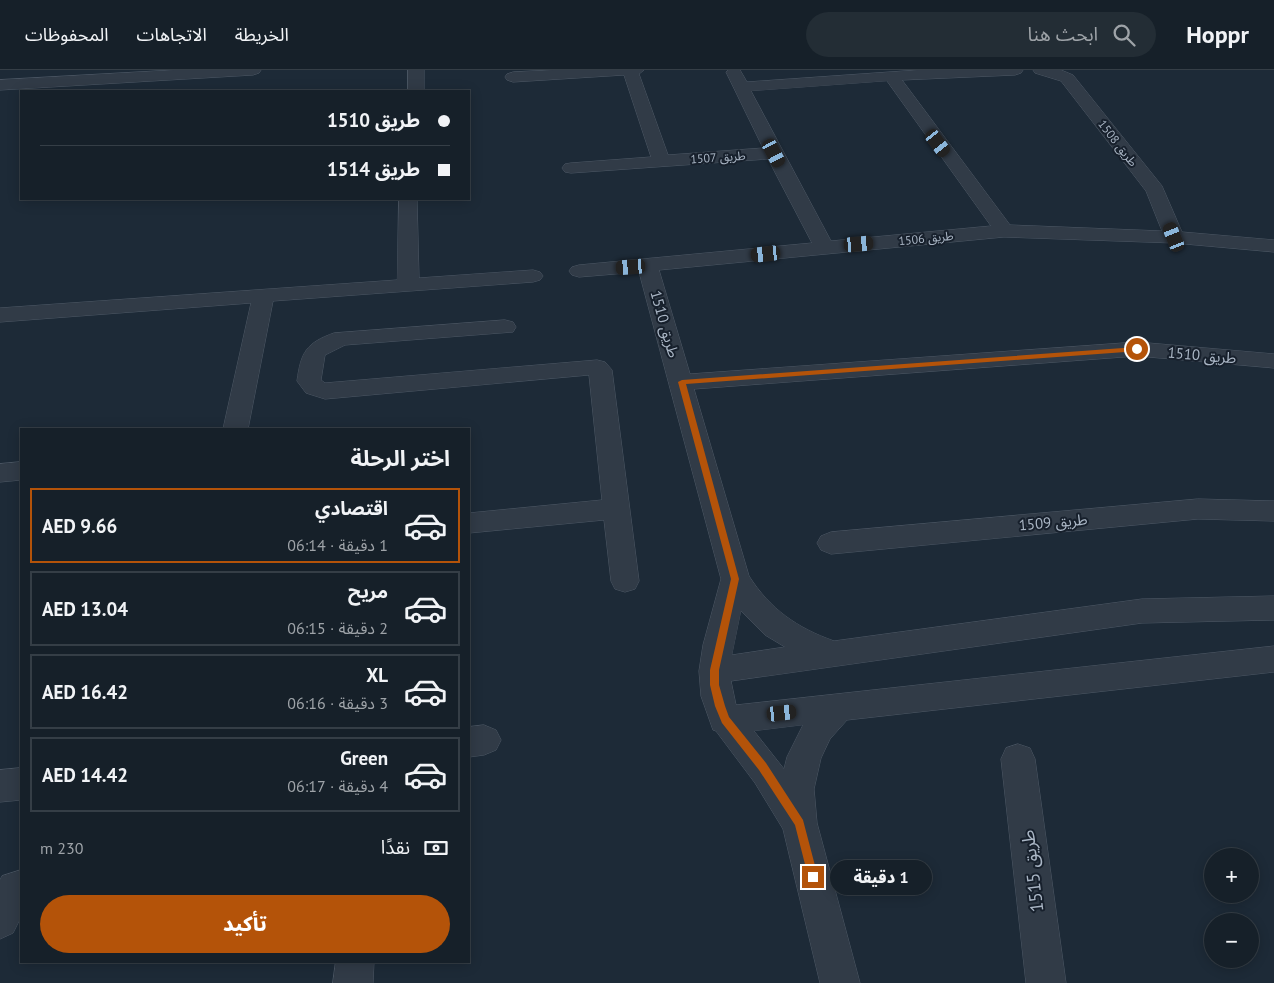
<!DOCTYPE html>
<html lang="ar">
<head>
<meta charset="utf-8">
<style>
  :root { --surface:#162029; --page:#232d35; --text:#f1f3f6; --muted:#9ea3a8; --line:#353e46; --accent:#b45309 }
  body { margin:0; font-family:"PT Sans","Noto Sans Arabic",sans-serif; background:var(--page); color:var(--text); direction:rtl; height:100vh; display:flex; flex-direction:column; font-size:19px; white-space:nowrap }
  * { box-sizing:border-box; margin:0 }
  p { font-size:16px; color:var(--muted) }
  .icon { flex:none; width:28px; height:28px; fill:none; stroke:currentColor; stroke-width:2; stroke-linecap:round; stroke-linejoin:round }
  .map { position:relative; flex:1; overflow:hidden; direction:ltr }
  .panel { position:absolute; left:20px; top:358px; width:450px; height:535px; display:flex; flex-direction:column; background:var(--surface); border-radius:0px; box-shadow:0 2px 12px #0003,0 0 0 1px var(--line); direction:rtl }
  .panel>* { flex:none }
  .hud { position:absolute; left:20px; top:20px; width:450px; height:110px; border-radius:0px; box-shadow:0 2px 12px #0003,0 0 0 1px var(--line); direction:rtl; display:grid; align-content:center; height:110px; padding:0 20px; background:var(--surface) }
  .controls { position:absolute; left:1204px; top:778px; display:grid; gap:10px }
  .controls a { display:grid; place-items:center; width:55px; height:55px; border-radius:50%; background:var(--surface); box-shadow:0 2px 12px #0003,0 0 0 1px var(--line); font-size:25px }
  .end { position:absolute; width:22px; height:22px; margin:-11px; border:6px solid #b45309; background:#fff; box-shadow:0 0 0 2px #fff }
  .from { border-radius:50% }
  .bubble { position:absolute; height:35px; border-radius:18px; background:var(--surface); box-shadow:0 2px 12px #0003,0 0 0 1px var(--line); font-size:16px; font-weight:800; line-height:35px; text-align:center; direction:rtl }
  .car { position:absolute; width:15px; height:30px; margin:-15px -8px; border-radius:6px; box-shadow:0 0 4px 1px #0007; background:linear-gradient(#222 24%,#8ab4d8 0 40%,#222 0 76%,#8ab4d8 0 86%,#222 0) }
  .hud b { display:flex; align-items:center; gap:18px; height:48px; font-size:19px }
  .hud b+b { border-top:1px solid var(--line) }
  .hud i { width:12px; height:12px; background:var(--text) }
  ul { padding:0; list-style:none }
  li { display:flex; align-items:center; gap:15px; height:75px; margin:0 10px 8px; padding:0 10px; border:2px solid var(--line); border-radius:0px }
  li div { flex:1 }
  li b { display:block; font-size:19px }
  li em { font-style:normal; font-weight:800 }
  li.selected { border-color:var(--accent) }
  li>.icon { width:45px; height:45px; stroke-width:1.5 }
  h2 { padding:0 20px; font-size:22px; line-height:60px }
  .pay { display:flex; align-items:center; gap:12px; height:55px; padding:0 20px; font-size:19px }
  .pay p { margin-inline-start:auto }
  .primary-button { display:flex; gap:10px; margin-top:auto; padding:10px 20px }
  .primary-button a { flex:1; height:58px; border-radius:30px; background:var(--accent); color:#fff; font-size:20px; font-weight:800; line-height:58px; text-align:center }
  header { display:flex; align-items:center; gap:30px; box-sizing:border-box; height:70px; padding:0 25px; background:var(--surface); border-bottom:1px solid var(--line) }
  header strong { font-size:24px }
  nav { display:flex; gap:28px; margin-inline-start:auto; font-size:18px }
  .search { width:350px; height:45px; background:var(--page); display:flex; align-items:center; gap:12px; box-sizing:border-box; padding:0 18px; border-radius:28px; color:var(--muted); font-size:19px }
  .map>svg:first-child { display:block }
  .lines { fill:none; stroke-linecap:round; stroke-linejoin:round }
  .minor-casing { stroke:#4e5966; stroke-width:1 }
  .minor { fill:#313b47; fill-rule:evenodd }
  .route { fill:#b45309 }
  .labels { text-anchor:middle; dominant-baseline:central; stroke-width:4; stroke-linejoin:round; paint-order:stroke }
  .far-street-label { font-size:12px; fill:#aab6c5; stroke:#17202c }
  .street-label { font-size:15px; fill:#aab6c5; stroke:#17202c }
  .near-street-label { font-size:18px; fill:#aab6c5; stroke:#17202c }
</style>
</head>
<body>
<header>
<strong>Hoppr</strong>
<div class="search"><svg class="icon" aria-label="search" viewBox="0 0 24 24"><circle cx="10" cy="10" r="6"/><path d="M15 15l6 6"/></svg>ابحث هنا</div>
<nav><a>الخريطة</a><a>الاتجاهات</a><a>المحفوظات</a></nav>
</header>
<div class="map">
<svg width="1274" height="913" viewBox="0 0 1274 913">
  <rect width="100%" height="100%" fill="#1d2a37"/>
  <g class="lines">
    <defs>
      <path id="minor" d="M174 0H261L259 3 253 5 0 20V10Z
        M408 0H424V21H408Z
        M553 0H644L639 4 668 85 763 78 726 2 728 0H740L747 12 918 0H1023L1021 3 1015 5 902 10 1010 155 1162 161 1146 121 1061 11 1035 3 1033 0H1061L1073 5 1162 116 1182 162 1274 170V182L1174 173 1004 167 659 200 690 304 1137 272 1274 284V298L1137 286 694 319 749 506C770 539 797 558 834 571L1142 529 1274 526V550L1142 553 731 611 736 635 1274 576V602L847 650 830 669 821 688 814 719 817 753 860 913H820L783 759 755 713 716 661 713 660 701 626 699 601 703 575 721 509 639 202 579 207 572 205 569 201 572 197 579 195 812 173 768 89 571 103 565 102 562 98 565 94 571 93 651 87 624 5 513 12 507 10 505 7 507 4 513 2ZM887 11 991 156 831 171 751 21ZM741 541 765 565 785 577 732 585ZM803 655 787 687 784 699 754 661Z
        M399 129H417L419 208 533 200 540 202 543 206 540 210 533 212 273 231 248 359H223L251 233 0 252V238L397 210Z
        M505 250 513 252 516 257 513 262 345 275 325 285 321 310 325 313 597 290 605 292 612 300 639 511 635 519 625 522 615 519 611 511 604 450 469 463V443L602 430 589 305 325 329 306 323 297 311C301 282 306 273 334 263Z
        M21 392V410L0 412V394Z
        M1198 429 1274 431V451L1198 449 831 484 821 480 817 473 821 466 831 462Z
        M484 655 496 660 501 670 496 680 484 685 469 687V657Z
        M1018 674 1030 678 1035 689 1066 913H1026L1001 689 1006 678Z
        M21 698V730L0 732V700Z
        M21 800V847L13 863 0 869V810L2 806Z
        M336 891H374L373 913H333Z"/>
    </defs>
    <use href="#minor" class="minor-casing"/>
    <use href="#minor" class="minor"/>
  </g>
  <path class="route" d="M1137 277 1139 278V281L686 314 739 509 719 600V615L725 636 729 647 766 693 803 750 818 807 817 810 813 812 809 810 795 755 759 700 722 653 715 636 710 615V600L731 509 678 312 682 310Z"/>
  <g class="labels">
    <g class="far-street-label">
      <text transform="translate(1118 73) rotate(52)">طريق 1508</text>
      <text transform="translate(718 87) rotate(-4)">طريق 1507</text>
      <text transform="translate(926 168) rotate(-6)">طريق 1506</text>
    </g>
    <g class="street-label">
      <text transform="translate(665 254) rotate(74)">طريق 1510</text>
      <text transform="translate(1202 285) rotate(5)">طريق 1510</text>
      <text transform="translate(1053 452) rotate(-5)">طريق 1509</text>
    </g>
    <g class="near-street-label">
      <text transform="translate(1032 801) rotate(-97)">طريق 1515</text>
    </g>
  </g>
</svg>
<div class="controls">
<a>+</a>
<a>−</a>
</div>
<i class="end from" style="left:1137px;top:279px"></i>
<i class="end" style="left:813px;top:807px"></i>
<div class="bubble" style="left:830px;top:790px;width:102px">1 دقيقة</div>
<i class="car" style="left:938px;top:73px;rotate:143deg"></i>
<i class="car" style="left:774px;top:83px;rotate:152deg"></i>
<i class="car" style="left:1174px;top:167px;rotate:338deg"></i>
<i class="car" style="left:859px;top:174px;rotate:85deg"></i>
<i class="car" style="left:766px;top:184px;rotate:264deg"></i>
<i class="car" style="left:631px;top:197px;rotate:266deg"></i>
<i class="car" style="left:782px;top:643px;rotate:84deg"></i>
<div class="hud">
<b><i class="from"></i>طريق 1510</b>
<b><i></i>طريق 1514</b>
</div>
<section class="panel">
<h2>اختر الرحلة</h2>
<ul>
<li class="selected"><svg class="icon" aria-label="car" viewBox="0 0 24 24"><path d="M5 17H2v-5l4-1 3-4h7l3 4 3 1v5h-3M9 17h6M6 11h13"/><circle cx="7" cy="17" r="2"/><circle cx="17" cy="17" r="2"/></svg><div><b>اقتصادي</b><p>1 دقيقة · 06:14</p></div><em>AED 9.66</em></li>
<li><svg class="icon" aria-label="car" viewBox="0 0 24 24"><path d="M5 17H2v-5l4-1 3-4h7l3 4 3 1v5h-3M9 17h6M6 11h13"/><circle cx="7" cy="17" r="2"/><circle cx="17" cy="17" r="2"/></svg><div><b>مريح</b><p>2 دقيقة · 06:15</p></div><em>AED 13.04</em></li>
<li><svg class="icon" aria-label="car" viewBox="0 0 24 24"><path d="M5 17H2v-5l4-1 3-4h7l3 4 3 1v5h-3M9 17h6M6 11h13"/><circle cx="7" cy="17" r="2"/><circle cx="17" cy="17" r="2"/></svg><div><b>XL</b><p>3 دقيقة · 06:16</p></div><em>AED 16.42</em></li>
<li><svg class="icon" aria-label="car" viewBox="0 0 24 24"><path d="M5 17H2v-5l4-1 3-4h7l3 4 3 1v5h-3M9 17h6M6 11h13"/><circle cx="7" cy="17" r="2"/><circle cx="17" cy="17" r="2"/></svg><div><b>Green</b><p>4 دقيقة · 06:17</p></div><em>AED 14.42</em></li>
</ul>
<div class="pay"><svg class="icon" aria-label="cash" viewBox="0 0 24 24"><path d="M3 7h18v10H3z"/><circle cx="12" cy="12" r="2"/></svg>نقدًا<p>230 m</p></div>
<div class="primary-button"><a>تأكيد</a></div>
</section>
</div>
</body>
</html>
